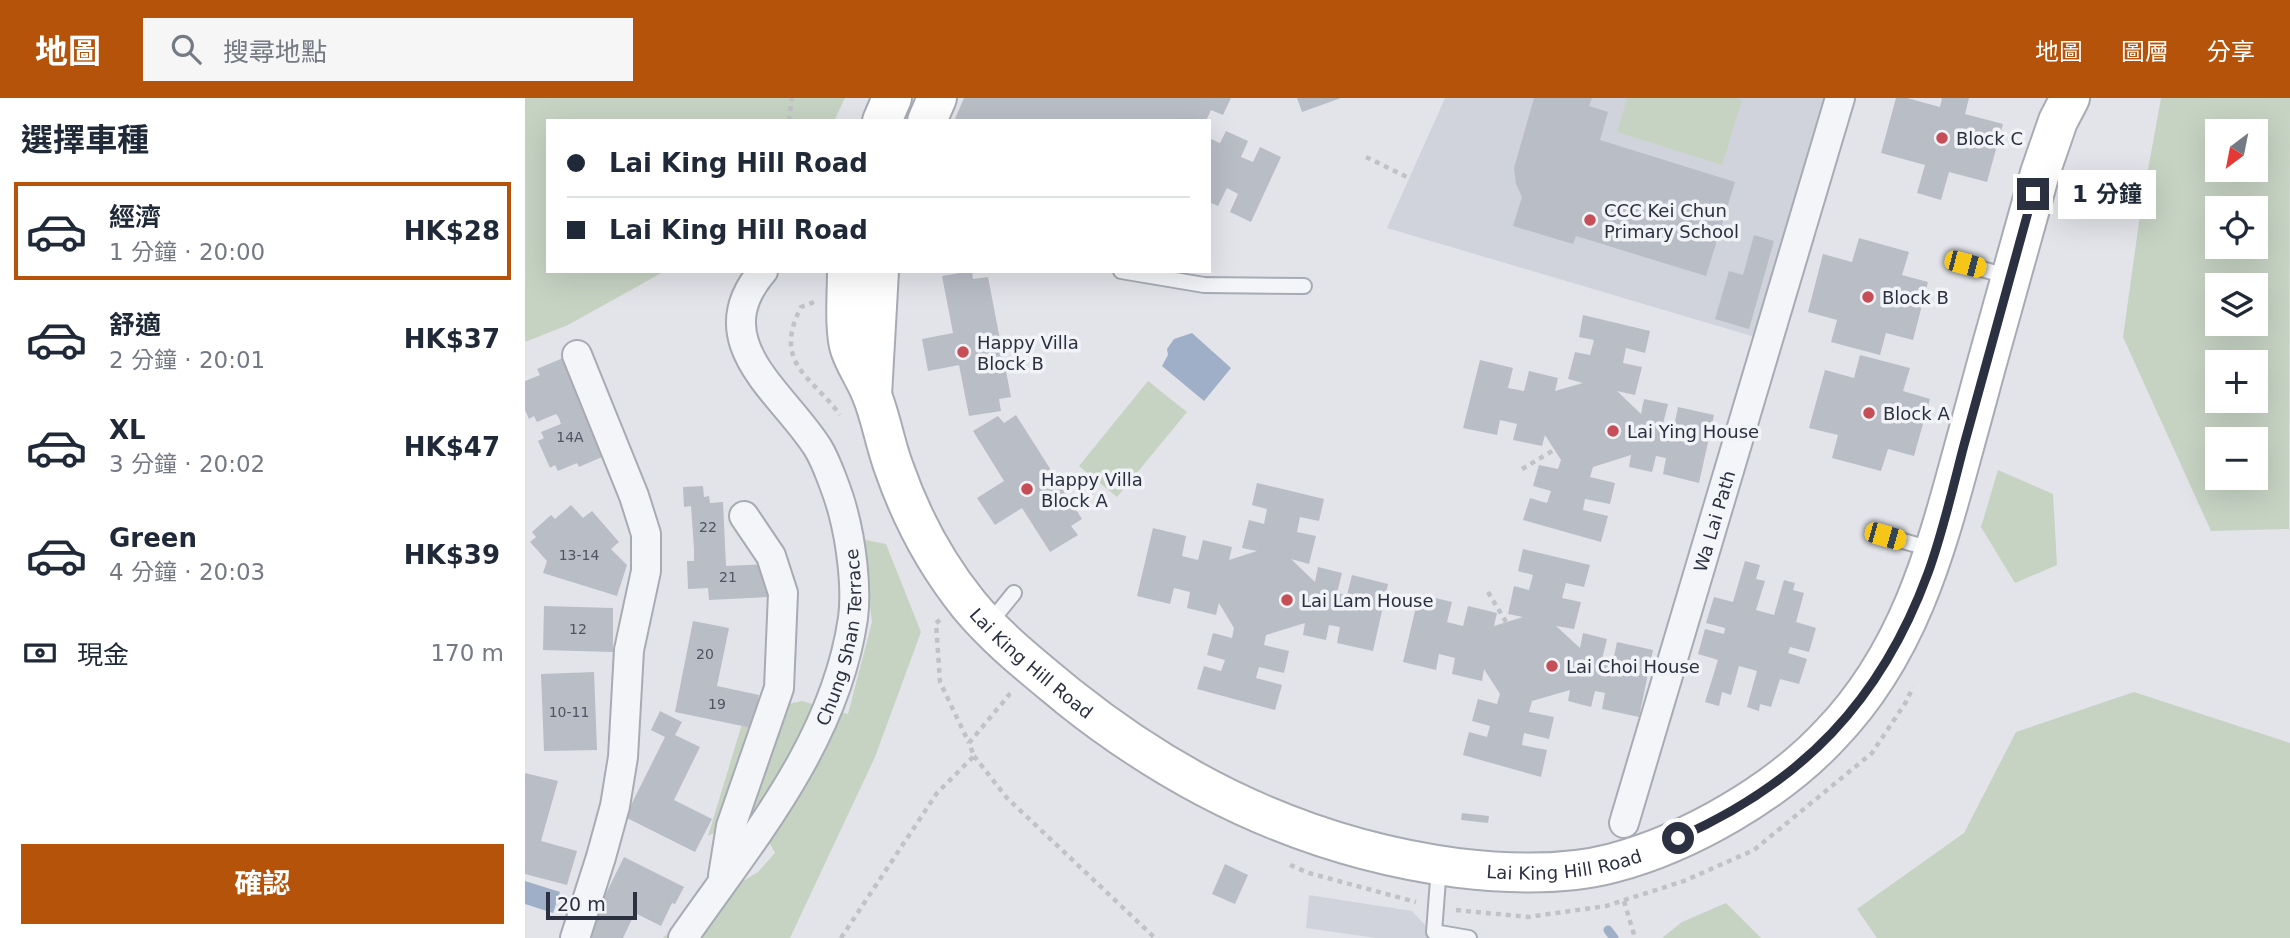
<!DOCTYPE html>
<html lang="zh-TW">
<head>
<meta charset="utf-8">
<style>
  :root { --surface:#fff; --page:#f6f6f7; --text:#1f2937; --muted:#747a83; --line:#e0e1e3; --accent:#b45309 }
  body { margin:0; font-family:"DejaVu Sans","Noto Sans TC",sans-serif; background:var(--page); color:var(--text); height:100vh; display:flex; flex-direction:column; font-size:26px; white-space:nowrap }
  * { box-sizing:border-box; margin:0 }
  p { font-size:23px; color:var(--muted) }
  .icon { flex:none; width:38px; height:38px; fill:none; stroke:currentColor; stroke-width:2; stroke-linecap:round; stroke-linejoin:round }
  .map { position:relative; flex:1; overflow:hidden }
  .sheet { display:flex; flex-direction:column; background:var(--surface); width:525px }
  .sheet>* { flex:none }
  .banner { position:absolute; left:21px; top:21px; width:665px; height:154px; border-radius:0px; box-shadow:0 7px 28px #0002; display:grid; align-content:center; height:154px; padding:0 21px; background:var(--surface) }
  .needle { width:46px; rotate:212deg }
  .fabs { position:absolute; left:1680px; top:21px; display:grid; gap:14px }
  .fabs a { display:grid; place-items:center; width:63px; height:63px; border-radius:0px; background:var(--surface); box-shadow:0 7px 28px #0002; font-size:35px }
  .scale { position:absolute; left:21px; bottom:18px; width:91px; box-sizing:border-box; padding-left:7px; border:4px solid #2b3140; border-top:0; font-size:19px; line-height:24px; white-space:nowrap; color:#2b3140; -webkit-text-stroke:5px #f1f3f7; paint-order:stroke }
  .end { position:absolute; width:32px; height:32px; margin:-16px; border:9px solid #2b3140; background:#fff; box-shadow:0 0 0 4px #fff }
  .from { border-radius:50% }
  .bubble { position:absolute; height:49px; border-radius:0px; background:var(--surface); box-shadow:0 7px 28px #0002; font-size:23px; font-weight:700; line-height:49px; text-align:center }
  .car { position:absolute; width:21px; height:42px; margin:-21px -10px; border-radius:9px; box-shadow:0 0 5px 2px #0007; background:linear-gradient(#f5c518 24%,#345 0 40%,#f5c518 0 76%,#345 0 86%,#f5c518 0) }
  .banner b { display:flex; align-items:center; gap:24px; height:66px; font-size:26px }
  .banner b+b { border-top:2px solid var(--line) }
  .banner i { width:18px; height:18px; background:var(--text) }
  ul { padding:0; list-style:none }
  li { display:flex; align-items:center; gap:21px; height:98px; margin:0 14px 10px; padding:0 7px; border:4px solid transparent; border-radius:0px }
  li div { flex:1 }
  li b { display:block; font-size:26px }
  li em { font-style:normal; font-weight:700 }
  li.active { border-color:var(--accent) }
  li>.icon { width:63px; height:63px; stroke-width:1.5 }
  h2 { padding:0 21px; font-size:32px; line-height:84px }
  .pay { display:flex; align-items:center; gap:18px; height:77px; padding:0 21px; font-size:26px }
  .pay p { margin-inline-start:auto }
  .button { display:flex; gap:14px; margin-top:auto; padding:14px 21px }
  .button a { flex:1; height:80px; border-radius:0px; background:var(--accent); color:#fff; font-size:28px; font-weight:700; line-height:80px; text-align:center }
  header { display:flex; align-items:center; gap:42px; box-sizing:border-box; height:98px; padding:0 35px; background:var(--accent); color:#fff }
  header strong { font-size:33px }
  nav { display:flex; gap:38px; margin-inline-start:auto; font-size:24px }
  .search { width:490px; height:63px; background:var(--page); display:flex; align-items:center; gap:18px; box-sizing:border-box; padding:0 24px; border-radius:0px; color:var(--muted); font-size:26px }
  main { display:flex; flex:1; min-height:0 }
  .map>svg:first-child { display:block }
  .built { fill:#d0d3db }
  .green { fill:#c6d3c3; fill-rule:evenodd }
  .water { fill:#9fafc7 }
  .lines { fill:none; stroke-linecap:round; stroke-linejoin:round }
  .stream { stroke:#9fafc7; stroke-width:9 }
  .building { fill:#b9bdc6 }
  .lane-casing { stroke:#a7abb3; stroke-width:18 }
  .street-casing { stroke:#a7abb3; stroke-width:32 }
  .secondary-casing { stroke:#a7abb3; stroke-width:42 }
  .path { stroke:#c0c2c8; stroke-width:4.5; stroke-dasharray:5 5; stroke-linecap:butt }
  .lane { stroke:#f4f5f8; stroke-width:14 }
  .street { stroke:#f4f5f8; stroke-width:28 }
  .secondary { stroke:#fff; stroke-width:38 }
  .route { stroke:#2b3140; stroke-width:9 }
  .poi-dot { fill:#c64f57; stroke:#f1f3f7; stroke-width:2.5 }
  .labels { text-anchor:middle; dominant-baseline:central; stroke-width:7; stroke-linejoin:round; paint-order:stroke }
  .number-label { font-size:14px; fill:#4e5462 }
  .poi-label { font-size:18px; fill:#2b3140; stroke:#f1f3f7; text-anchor:start }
  .street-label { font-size:18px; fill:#2b3140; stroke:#f1f3f7 }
</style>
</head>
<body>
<header>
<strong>地圖</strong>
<div class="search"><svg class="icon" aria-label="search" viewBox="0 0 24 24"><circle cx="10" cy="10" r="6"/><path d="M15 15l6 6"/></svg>搜尋地點</div>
<nav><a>地圖</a><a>圖層</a><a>分享</a></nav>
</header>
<main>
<section class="sheet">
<h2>選擇車種</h2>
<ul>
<li class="active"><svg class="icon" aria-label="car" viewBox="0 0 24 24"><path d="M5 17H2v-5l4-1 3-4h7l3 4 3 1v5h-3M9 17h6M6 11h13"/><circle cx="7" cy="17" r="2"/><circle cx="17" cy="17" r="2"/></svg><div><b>經濟</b><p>1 分鐘 · 20:00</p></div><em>HK$28</em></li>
<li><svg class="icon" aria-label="car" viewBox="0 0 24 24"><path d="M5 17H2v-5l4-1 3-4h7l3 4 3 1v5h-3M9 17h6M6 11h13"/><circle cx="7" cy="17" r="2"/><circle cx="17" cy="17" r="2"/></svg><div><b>舒適</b><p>2 分鐘 · 20:01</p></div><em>HK$37</em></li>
<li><svg class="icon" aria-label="car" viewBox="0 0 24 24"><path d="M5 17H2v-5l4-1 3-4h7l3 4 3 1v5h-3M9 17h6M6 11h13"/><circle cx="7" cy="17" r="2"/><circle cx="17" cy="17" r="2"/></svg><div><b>XL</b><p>3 分鐘 · 20:02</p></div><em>HK$47</em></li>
<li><svg class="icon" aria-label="car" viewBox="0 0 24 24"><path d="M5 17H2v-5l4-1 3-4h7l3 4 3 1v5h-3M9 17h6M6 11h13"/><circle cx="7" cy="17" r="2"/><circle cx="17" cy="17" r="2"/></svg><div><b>Green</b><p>4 分鐘 · 20:03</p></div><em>HK$39</em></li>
</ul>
<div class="pay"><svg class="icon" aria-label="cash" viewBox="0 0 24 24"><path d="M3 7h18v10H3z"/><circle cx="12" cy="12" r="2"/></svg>現金<p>170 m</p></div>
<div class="button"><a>確認</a></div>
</section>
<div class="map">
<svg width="1765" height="840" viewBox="0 0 1765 840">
  <rect width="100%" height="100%" fill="#e2e4e9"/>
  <path class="built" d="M920 0H1301L1230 239 862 130Z
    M784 797 887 813 912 840H851L781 830Z"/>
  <path class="green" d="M0 0H320L309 23H23V173H140L43 227 0 244Z
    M1102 0H1210L1217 2 1197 67 1092 34Z
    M1636 0H1765L1764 431 1686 433 1598 239 1616 110ZM1731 33V72H1692V33ZM1731 110V149H1692V110ZM1731 187V226H1692V187ZM1731 264V303H1692V264ZM1731 341V380H1692V341Z
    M623 283 662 314 592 399 554 368Z
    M1473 372 1528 396 1532 467 1490 485 1456 429Z
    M336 441 361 446 396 534 350 659 265 840H138L159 819 233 774 250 755 228 715 183 738 220 616 277 603 323 616 347 524Z
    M1609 594 1765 645V840H1352L1332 811 1439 735 1491 634Z
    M1201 805 1236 840H1137L1157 824Z"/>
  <path class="water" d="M667 235 706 270 679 303 637 268 643 257 642 251 649 241Z
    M0 783 35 794 28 815 0 806Z"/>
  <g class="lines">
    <path class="stream" d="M1083 832 1089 840"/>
  </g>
  <path class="building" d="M439 0H706L698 17 686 12 681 23H429Z
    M772 0H816L777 14Z
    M1009 0H1067L1064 8 1083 14 1075 42 1210 84 1181 178 1051 138 1048 146 988 128 997 99 991 86 989 70Z
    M1371 0H1382L1415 9 1417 0H1444L1440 16 1478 26 1462 84 1424 74 1416 102 1392 95 1400 67 1356 55Z
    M701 33 723 43 716 59 728 64 735 49 756 59 726 124 705 114 713 96 702 90 693 108 684 104V40L695 45Z
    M1229 137 1249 143 1224 231 1190 221 1204 173 1218 177Z
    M1334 140 1384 154 1377 177 1403 184 1388 242 1361 235 1355 257 1306 244 1312 222 1283 214 1298 156 1327 164Z
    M447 173 448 181 463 179 486 299 474 301 476 313 444 318 434 267 403 273 397 241 428 235 417 178Z
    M1058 217 1125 233 1120 255 1101 250 1098 265 1117 269 1110 297 1092 293 1116 316 1119 301 1143 306 1138 326 1149 329 1153 309 1189 317 1174 385 1138 376 1141 360 1131 358 1127 374 1104 369 1106 357 1068 369 1065 379 1090 385 1085 406 1060 401 1058 412 1083 418 1076 444 998 422 1005 400 1022 405 1026 393 1008 388 1014 367 1033 371 1036 362 1020 337 1017 348 988 342 992 326 975 322 972 337 938 330 955 262 988 270 983 290 999 293 1004 273 1033 280 1030 293 1058 285 1043 281 1050 254 1065 257 1069 242 1054 239Z
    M45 257 52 273 44 276 86 355 54 369 52 365 33 373 30 367 25 370 13 343 19 340 16 334 36 326 34 320 31 316 12 324 9 318 4 321 0 312V283L15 277 12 271Z
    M1335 257 1385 270 1378 293 1405 301 1389 358 1363 351 1356 373 1307 360 1313 337 1284 330 1300 272 1329 280Z
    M491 317 557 421 546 428 553 437 525 454 497 410 470 427 452 400 479 383 448 333 473 318 479 325Z
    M732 385 799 401 794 423 775 419 772 434 791 438 784 466 766 461 790 484 793 469 817 475 812 495 822 497 827 477 863 486 848 553 812 545 815 529 804 527 801 542 778 537 780 525 741 537 739 547 764 553 759 575 734 569 731 580 757 587 750 612 672 591 679 568 696 573 700 562 682 557 688 535 707 540 709 530 694 505 691 517 662 510 665 494 649 490 645 506 612 498 628 430 661 438 657 458 673 462 678 442 707 449 704 462 732 453 717 450 724 422 739 426 742 411 727 407Z
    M178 388 179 399 184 398 185 405 198 404 201 468 242 466 244 499 184 502 183 490 163 491 162 463H169V451L166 408 159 409 158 389Z
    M46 407 58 420 67 413 94 444 86 451 102 467 92 498 18 475 22 463 5 444 11 439 7 434 26 417 30 421Z
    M998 451 1065 467 1059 489 1041 485 1037 500 1056 504 1049 531 1031 528 1055 550 1058 535 1082 541 1077 561 1088 563 1092 544 1128 552 1114 619 1077 611 1080 595 1070 593 1066 609 1043 603 1045 592 1007 603 1004 614 1029 619 1024 641 999 635 997 647 1022 652 1016 679 938 657 944 634 962 639 965 628 947 623 953 601 972 606 975 596 959 571 957 583 927 576 930 560 914 556 911 572 878 564 894 496 927 504 922 524 938 528 943 508 972 515 969 528 998 519 983 516 989 488 1004 492 1008 477 993 473Z
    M1220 463 1235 467 1231 481 1240 483 1231 512 1249 517 1259 482 1270 485 1268 492 1279 495 1271 524 1291 530 1284 554 1265 549 1263 555 1282 561 1274 586 1255 581 1246 609 1235 606 1234 613 1222 609 1232 573 1214 568 1206 597 1197 594 1194 608 1180 604 1193 562 1173 556 1180 531 1199 536 1200 530 1181 525 1189 499 1208 504Z
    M19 508 88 510V554L18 552Z
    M168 523 204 530 192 588 234 597 227 630 150 614Z
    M69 574 72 652 19 653 16 576Z
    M135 613 157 624 150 637 175 649 149 702 187 721 170 754 100 719 140 639 126 632Z
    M0 675 33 683 16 743 52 753 42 787 0 776Z
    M937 715 964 718 963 725 936 722Z
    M99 759 159 789 150 806 147 805 136 828 110 815 98 840H59Z
    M700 766 723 777 710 806 687 796Z"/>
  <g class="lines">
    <defs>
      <path id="lane" d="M1440 166 1484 179
        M596 173 679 187 779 188
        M1361 438 1409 452
        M463 527 489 495
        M914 769 909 834 944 840"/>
      <g id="street">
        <path id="s1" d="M1099 725 1315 0"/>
        <path d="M198 778 206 728 254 590 258 495 246 458 219 418"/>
        <path d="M50 840 76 759 90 708 98 659 104 552 121 473V436L109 398 52 257"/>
        <path id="s2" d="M158 840C227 741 310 644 328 520 332 489 326 444 318 414 314 398 301 363 293 350 258 294 177 244 238 173"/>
      </g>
      <g id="secondary">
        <path d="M357 23 367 0"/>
        <path d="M402 23 412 0"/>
        <path id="s3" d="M322 173C322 194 319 233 325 251 330 266 340 280 346 295 356 319 360 346 369 370 386 419 411 466 444 507 473 542 509 570 544 599 659 691 787 751 933 770 983 776 1039 778 1088 765 1164 745 1252 694 1305 637 1391 548 1415 435 1447 320 1469 238 1492 156 1515 75L1533 23 1545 0"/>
        <path d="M347 297 354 173"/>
      </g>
    </defs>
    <use href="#lane" class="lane-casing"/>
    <use href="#street" class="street-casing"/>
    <use href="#secondary" class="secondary-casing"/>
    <path class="path" d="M264 23 267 0
      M841 59 884 80
      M289 204 276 209C247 266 287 278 315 317
      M997 371 1029 352
      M963 494 981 524
      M415 522 411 525 415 584 444 645
      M449 658 482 700 630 840
      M765 767 784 775 891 804
      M1099 803 1110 840
      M931 812 1003 819 1081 808 1159 783 1229 752 1347 655 1381 604 1388 589
      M316 840 412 695 449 658 444 645 484 597 482 595"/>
    <use href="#lane" class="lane"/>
    <use href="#street" class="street"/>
    <use href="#secondary" class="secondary"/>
  </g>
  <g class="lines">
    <path class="route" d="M1153 740C1277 685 1356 603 1403 475 1418 434 1428 389 1439 347 1462 263 1485 180 1508 96"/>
  </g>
  <g class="poi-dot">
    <circle cx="1417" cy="40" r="7"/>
    <circle cx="1065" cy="122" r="7"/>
    <circle cx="1343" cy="199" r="7"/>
    <circle cx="438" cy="254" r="7"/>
    <circle cx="1344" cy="315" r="7"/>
    <circle cx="1088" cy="333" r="7"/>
    <circle cx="502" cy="391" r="7"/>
    <circle cx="762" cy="502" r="7"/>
    <circle cx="1027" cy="568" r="7"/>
  </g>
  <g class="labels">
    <g class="number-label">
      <text x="45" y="339">14A</text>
      <text x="183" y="429">22</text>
      <text x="54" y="457">13-14</text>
      <text x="203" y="479">21</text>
      <text x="53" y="531">12</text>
      <text x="180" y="556">20</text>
      <text x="192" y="606">19</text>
      <text x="44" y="614">10-11</text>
    </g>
    <g class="poi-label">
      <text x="1431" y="40">Block C</text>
      <text x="1079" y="112">CCC Kei Chun<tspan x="1079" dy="21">Primary School</tspan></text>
      <text x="1357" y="199">Block B</text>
      <text x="452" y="244">Happy Villa<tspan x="452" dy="21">Block B</tspan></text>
      <text x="1358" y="315">Block A</text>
      <text x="1102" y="333">Lai Ying House</text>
      <text x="516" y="381">Happy Villa<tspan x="516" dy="21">Block A</tspan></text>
      <text x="776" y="502">Lai Lam House</text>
      <text x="1041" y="568">Lai Choi House</text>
    </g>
    <g class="street-label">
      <text stroke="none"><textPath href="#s1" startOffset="315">Wa Lai Path</textPath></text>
      <text stroke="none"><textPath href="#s2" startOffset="345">Chung Shan Terrace</textPath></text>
      <text stroke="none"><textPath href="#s3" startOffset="448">Lai King Hill Road</textPath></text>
      <text stroke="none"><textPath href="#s3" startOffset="1036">Lai King Hill Road</textPath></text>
    </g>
  </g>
</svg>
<div class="fabs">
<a><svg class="needle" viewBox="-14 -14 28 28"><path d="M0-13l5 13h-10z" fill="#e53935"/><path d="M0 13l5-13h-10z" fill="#747a83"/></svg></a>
<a><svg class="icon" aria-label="locate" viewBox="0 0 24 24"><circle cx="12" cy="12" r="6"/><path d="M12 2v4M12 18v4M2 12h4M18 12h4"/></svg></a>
<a><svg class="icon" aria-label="layers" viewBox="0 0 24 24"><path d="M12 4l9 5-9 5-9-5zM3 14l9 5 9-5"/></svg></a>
<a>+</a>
<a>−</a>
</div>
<div class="scale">20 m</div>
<i class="end from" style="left:1153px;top:740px"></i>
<i class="end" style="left:1508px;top:96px"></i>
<div class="bubble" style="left:1533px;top:72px;width:98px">1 分鐘</div>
<i class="car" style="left:1440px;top:166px;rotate:105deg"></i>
<i class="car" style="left:1360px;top:438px;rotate:106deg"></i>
<div class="banner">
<b><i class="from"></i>Lai King Hill Road</b>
<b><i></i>Lai King Hill Road</b>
</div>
</div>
</main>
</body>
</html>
